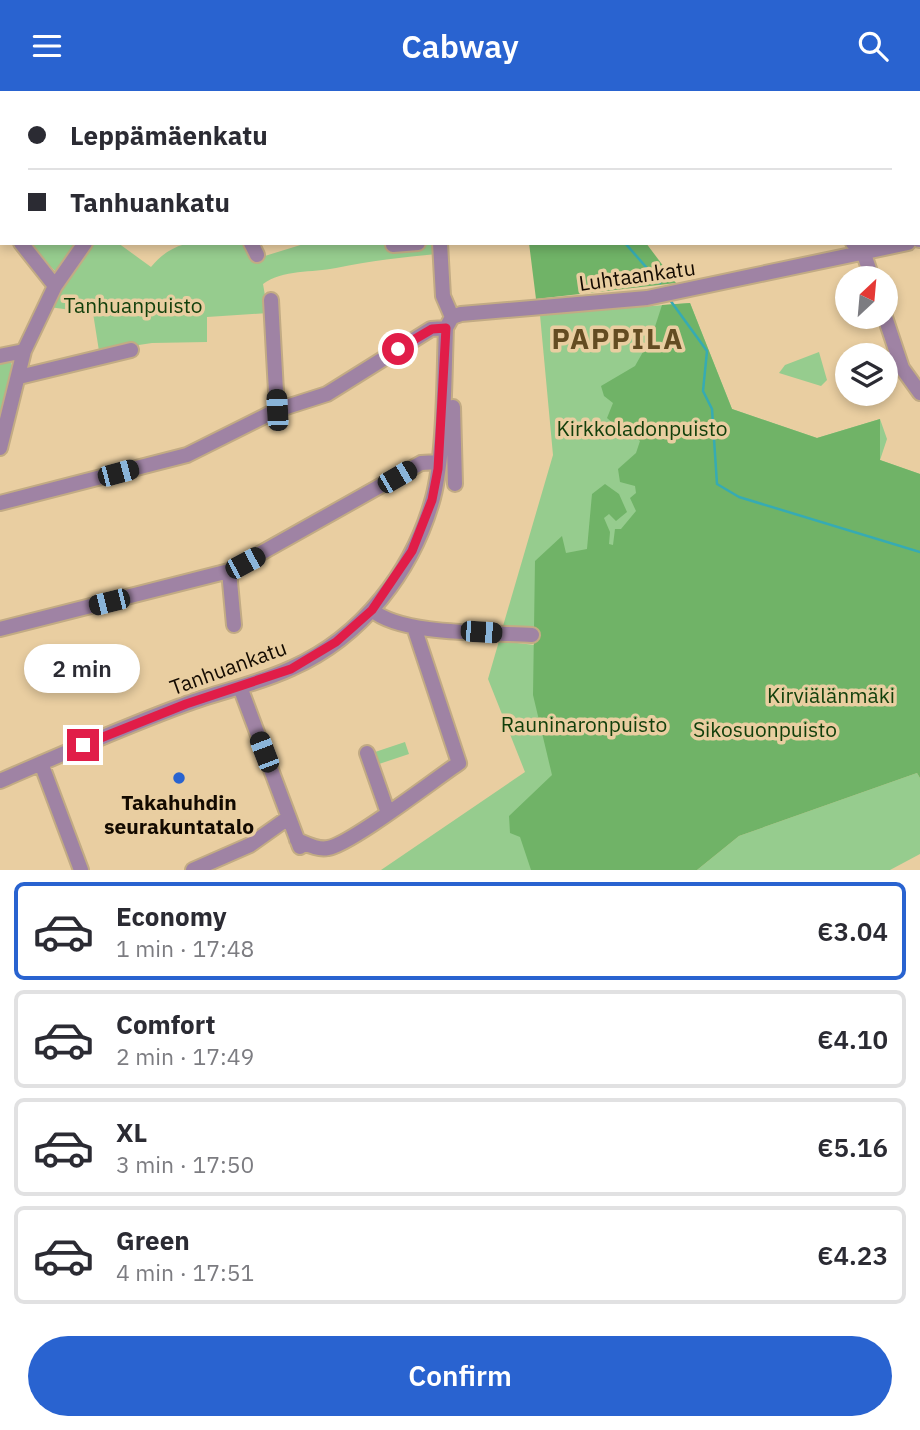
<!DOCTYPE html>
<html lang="en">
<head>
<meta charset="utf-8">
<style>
  :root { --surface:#fff; --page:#f2f2f3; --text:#2b2b33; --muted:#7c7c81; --line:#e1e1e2; --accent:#2963d0 }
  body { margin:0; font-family:"IBM Plex Sans",sans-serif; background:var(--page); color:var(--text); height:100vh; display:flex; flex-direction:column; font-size:26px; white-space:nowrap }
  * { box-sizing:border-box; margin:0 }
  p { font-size:23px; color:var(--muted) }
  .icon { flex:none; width:38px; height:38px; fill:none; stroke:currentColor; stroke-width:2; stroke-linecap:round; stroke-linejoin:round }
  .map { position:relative; height:779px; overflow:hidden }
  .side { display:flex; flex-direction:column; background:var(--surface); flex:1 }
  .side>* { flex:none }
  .hud { position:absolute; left:0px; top:0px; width:920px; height:154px; box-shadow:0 4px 10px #0003; display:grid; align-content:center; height:154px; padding:0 28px; background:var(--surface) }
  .needle { width:46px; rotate:26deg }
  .tools { position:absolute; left:835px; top:175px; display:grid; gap:14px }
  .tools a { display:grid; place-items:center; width:63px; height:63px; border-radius:50%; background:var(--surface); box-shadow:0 4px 10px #0003; font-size:35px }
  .end { position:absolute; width:32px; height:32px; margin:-16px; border:9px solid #e11d48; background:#fff; box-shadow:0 0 0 4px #fff }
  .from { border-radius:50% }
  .bubble { position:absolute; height:49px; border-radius:24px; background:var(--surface); box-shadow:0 4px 10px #0003; font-size:23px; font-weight:600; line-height:49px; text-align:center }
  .car { position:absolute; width:21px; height:42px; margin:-21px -10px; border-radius:9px; box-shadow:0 0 5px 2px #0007; background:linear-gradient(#222 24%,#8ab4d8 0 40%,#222 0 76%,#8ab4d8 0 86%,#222 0) }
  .hud b { display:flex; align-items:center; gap:24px; height:66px; font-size:26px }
  .hud b+b { border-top:2px solid var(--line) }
  .hud i { width:18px; height:18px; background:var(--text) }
  ul { padding:12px 0 0; list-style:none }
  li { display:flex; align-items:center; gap:21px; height:98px; margin:0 14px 10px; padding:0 14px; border:4px solid var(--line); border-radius:10px }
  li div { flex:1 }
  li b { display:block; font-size:26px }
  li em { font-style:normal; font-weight:600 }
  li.active { border-color:var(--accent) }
  li>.icon { width:63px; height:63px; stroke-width:1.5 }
  .primary-button { display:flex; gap:14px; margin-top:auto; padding:14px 28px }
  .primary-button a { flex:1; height:80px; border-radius:42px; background:var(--accent); color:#fff; font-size:28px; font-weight:600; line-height:80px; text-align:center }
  header { display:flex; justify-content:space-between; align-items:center; height:91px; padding:0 28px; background:var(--accent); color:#fff; font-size:32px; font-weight:600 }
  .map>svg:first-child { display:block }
  .green { fill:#96cc8e }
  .forest { fill:#70b367 }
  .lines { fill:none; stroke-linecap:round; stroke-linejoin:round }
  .stream { stroke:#36abb3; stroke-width:2.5 }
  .minor-casing { stroke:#c2ab84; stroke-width:18 }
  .minor { stroke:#9f83a4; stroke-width:14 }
  .route { stroke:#e11d48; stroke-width:9 }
  .poi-dot { fill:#2963d0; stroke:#e9cea1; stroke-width:2.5 }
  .labels { text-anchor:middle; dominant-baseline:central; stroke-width:7; stroke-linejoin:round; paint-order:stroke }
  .street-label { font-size:21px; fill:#130a00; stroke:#e9cea1 }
  .park-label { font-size:21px; fill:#113f0b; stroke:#e9cea1 }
  .poi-label { font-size:21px; font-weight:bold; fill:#130a00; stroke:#e9cea1 }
  .district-label { font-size:28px; font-weight:bold; letter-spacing:2px; fill:#634c22; stroke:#e9cea1 }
</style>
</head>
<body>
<header><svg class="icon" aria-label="menu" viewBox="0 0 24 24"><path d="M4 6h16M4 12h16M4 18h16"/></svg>Cabway<svg class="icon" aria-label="search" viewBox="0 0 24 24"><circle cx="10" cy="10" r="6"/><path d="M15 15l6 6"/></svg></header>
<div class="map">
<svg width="920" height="779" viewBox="0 0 920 779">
  <rect width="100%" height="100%" fill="#e9cea1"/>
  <path class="green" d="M27 152H76L55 180Z
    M93 152H118L151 176C179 142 208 152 248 152L255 168 307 152H436L437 163C403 166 370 170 336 177 312 182 283 178 263 193L268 222 207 226V251L152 252 99 260 93 222 49 216Z
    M690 212 732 318 817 347 880 328 887 348 880 369 920 383 618 544 503 535 553 364 540 224Z
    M819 261 827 289 821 295 779 282 785 274Z
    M11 269 12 277 0 324V271Z
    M499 550 616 563 650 779H381L525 681 488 588Z
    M405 651 409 663 379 673 375 661Z
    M917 682 920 687V763L890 779H697L739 745Z"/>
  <path class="forest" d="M529 152H646L676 192 536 208Z
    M690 212 732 318 817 347 880 328V369L920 383V687L917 682 739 745 697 779H531L520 746 510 742 509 725 552 684 533 604 535 470 562 445 566 462 587 458 592 403 605 393 619 403 627 421 616 430 609 423 604 427 610 441 609 453 613 454 615 438H621L636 420 630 407 636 402 635 395 620 391 618 378 636 362 640 350 619 332 615 334 607 327 613 312 604 305 601 295 635 275 652 245 662 214Z"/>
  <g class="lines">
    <path class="stream" d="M517 0 518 2
      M625 152 660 192
      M670 209 707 260 703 300 712 318 717 393 739 406 920 461"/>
    <defs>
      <path id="minor" d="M410 0 412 2
        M191 2 192 0
        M0 126 2 128
        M919 149 920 148
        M21 152 55 195
        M251 152 257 164
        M440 152 443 205 452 226
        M853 152 864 163 872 187
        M393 154 418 152
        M271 209 277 319
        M452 226 461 223 647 207 908 152
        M885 226 902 277 920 302
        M0 265 24 260
        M19 286 131 259
        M453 316 455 393
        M0 357 24 260 55 195 85 152
        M0 412 187 364 277 319 327 303 431 238 446 237
        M229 480 234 534
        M372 519C402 545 491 541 532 544
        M0 538 229 480 421 372 438 371
        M240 596 300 756
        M367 662 388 722
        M41 672 81 779
        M0 690C62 663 123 636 186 613 221 600 258 593 292 577 362 546 413 480 433 407 445 361 444 286 446 237L452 226
        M297 749C307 753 317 759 328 757 350 754 435 688 459 672L414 536
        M193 779 250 754 288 727"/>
    </defs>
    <use href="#minor" class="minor-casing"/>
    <use href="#minor" class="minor"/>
  </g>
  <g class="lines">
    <path class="route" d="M83 654 186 613 291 578 336 551 372 519 412 460 432 409 438 378 446 237 432 238 398 258"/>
  </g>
  <circle class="poi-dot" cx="179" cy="687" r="7"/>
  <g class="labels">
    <g class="street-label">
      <text transform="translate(637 184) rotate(-8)">Luhtaankatu</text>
      <text transform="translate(228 576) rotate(-20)">Tanhuankatu</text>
    </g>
    <g class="park-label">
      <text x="133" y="214">Tanhuanpuisto</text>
      <text x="642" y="337">Kirkkoladonpuisto</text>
      <text x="831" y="604">Kirviälänmäki</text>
      <text x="584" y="633">Rauninaronpuisto</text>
      <text x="765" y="638">Sikosuonpuisto</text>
    </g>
    <g class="poi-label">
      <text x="179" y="711">Takahuhdin<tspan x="179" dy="24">seurakuntatalo</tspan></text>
    </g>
    <g class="district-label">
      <text x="618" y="247">PAPPILA</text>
    </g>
  </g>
</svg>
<div class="tools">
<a><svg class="needle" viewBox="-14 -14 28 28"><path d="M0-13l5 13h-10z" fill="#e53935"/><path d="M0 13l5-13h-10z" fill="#7c7c81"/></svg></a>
<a><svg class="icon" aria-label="layers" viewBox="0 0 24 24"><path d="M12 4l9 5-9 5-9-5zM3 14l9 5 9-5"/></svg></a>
</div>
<i class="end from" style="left:398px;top:258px"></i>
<i class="end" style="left:83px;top:654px"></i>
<div class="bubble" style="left:24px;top:553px;width:116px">2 min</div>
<i class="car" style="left:277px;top:319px;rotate:357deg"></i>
<i class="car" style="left:118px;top:382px;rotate:75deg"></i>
<i class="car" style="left:397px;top:386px;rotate:60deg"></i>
<i class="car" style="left:245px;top:472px;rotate:62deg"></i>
<i class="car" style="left:109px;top:511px;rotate:256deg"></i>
<i class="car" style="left:481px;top:541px;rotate:94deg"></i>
<i class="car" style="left:264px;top:661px;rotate:339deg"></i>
<div class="hud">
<b><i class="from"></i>Leppämäenkatu</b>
<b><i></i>Tanhuankatu</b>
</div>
</div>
<section class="side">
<ul>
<li class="active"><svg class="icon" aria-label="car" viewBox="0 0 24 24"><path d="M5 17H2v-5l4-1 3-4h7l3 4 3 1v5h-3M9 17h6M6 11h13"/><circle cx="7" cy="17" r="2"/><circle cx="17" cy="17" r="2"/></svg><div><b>Economy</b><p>1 min · 17:48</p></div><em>€3.04</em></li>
<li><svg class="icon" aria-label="car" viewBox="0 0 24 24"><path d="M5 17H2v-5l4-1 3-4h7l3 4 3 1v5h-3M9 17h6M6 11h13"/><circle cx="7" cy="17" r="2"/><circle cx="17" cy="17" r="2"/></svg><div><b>Comfort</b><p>2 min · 17:49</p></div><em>€4.10</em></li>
<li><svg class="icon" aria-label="car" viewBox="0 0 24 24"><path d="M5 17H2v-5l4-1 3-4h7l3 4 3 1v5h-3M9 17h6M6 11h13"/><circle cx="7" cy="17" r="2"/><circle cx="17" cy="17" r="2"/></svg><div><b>XL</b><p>3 min · 17:50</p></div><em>€5.16</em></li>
<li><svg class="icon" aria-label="car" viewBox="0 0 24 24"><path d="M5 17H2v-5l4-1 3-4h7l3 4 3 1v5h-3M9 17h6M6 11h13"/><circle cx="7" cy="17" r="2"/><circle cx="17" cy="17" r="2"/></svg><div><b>Green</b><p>4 min · 17:51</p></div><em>€4.23</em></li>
</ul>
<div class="primary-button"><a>Confirm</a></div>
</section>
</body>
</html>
